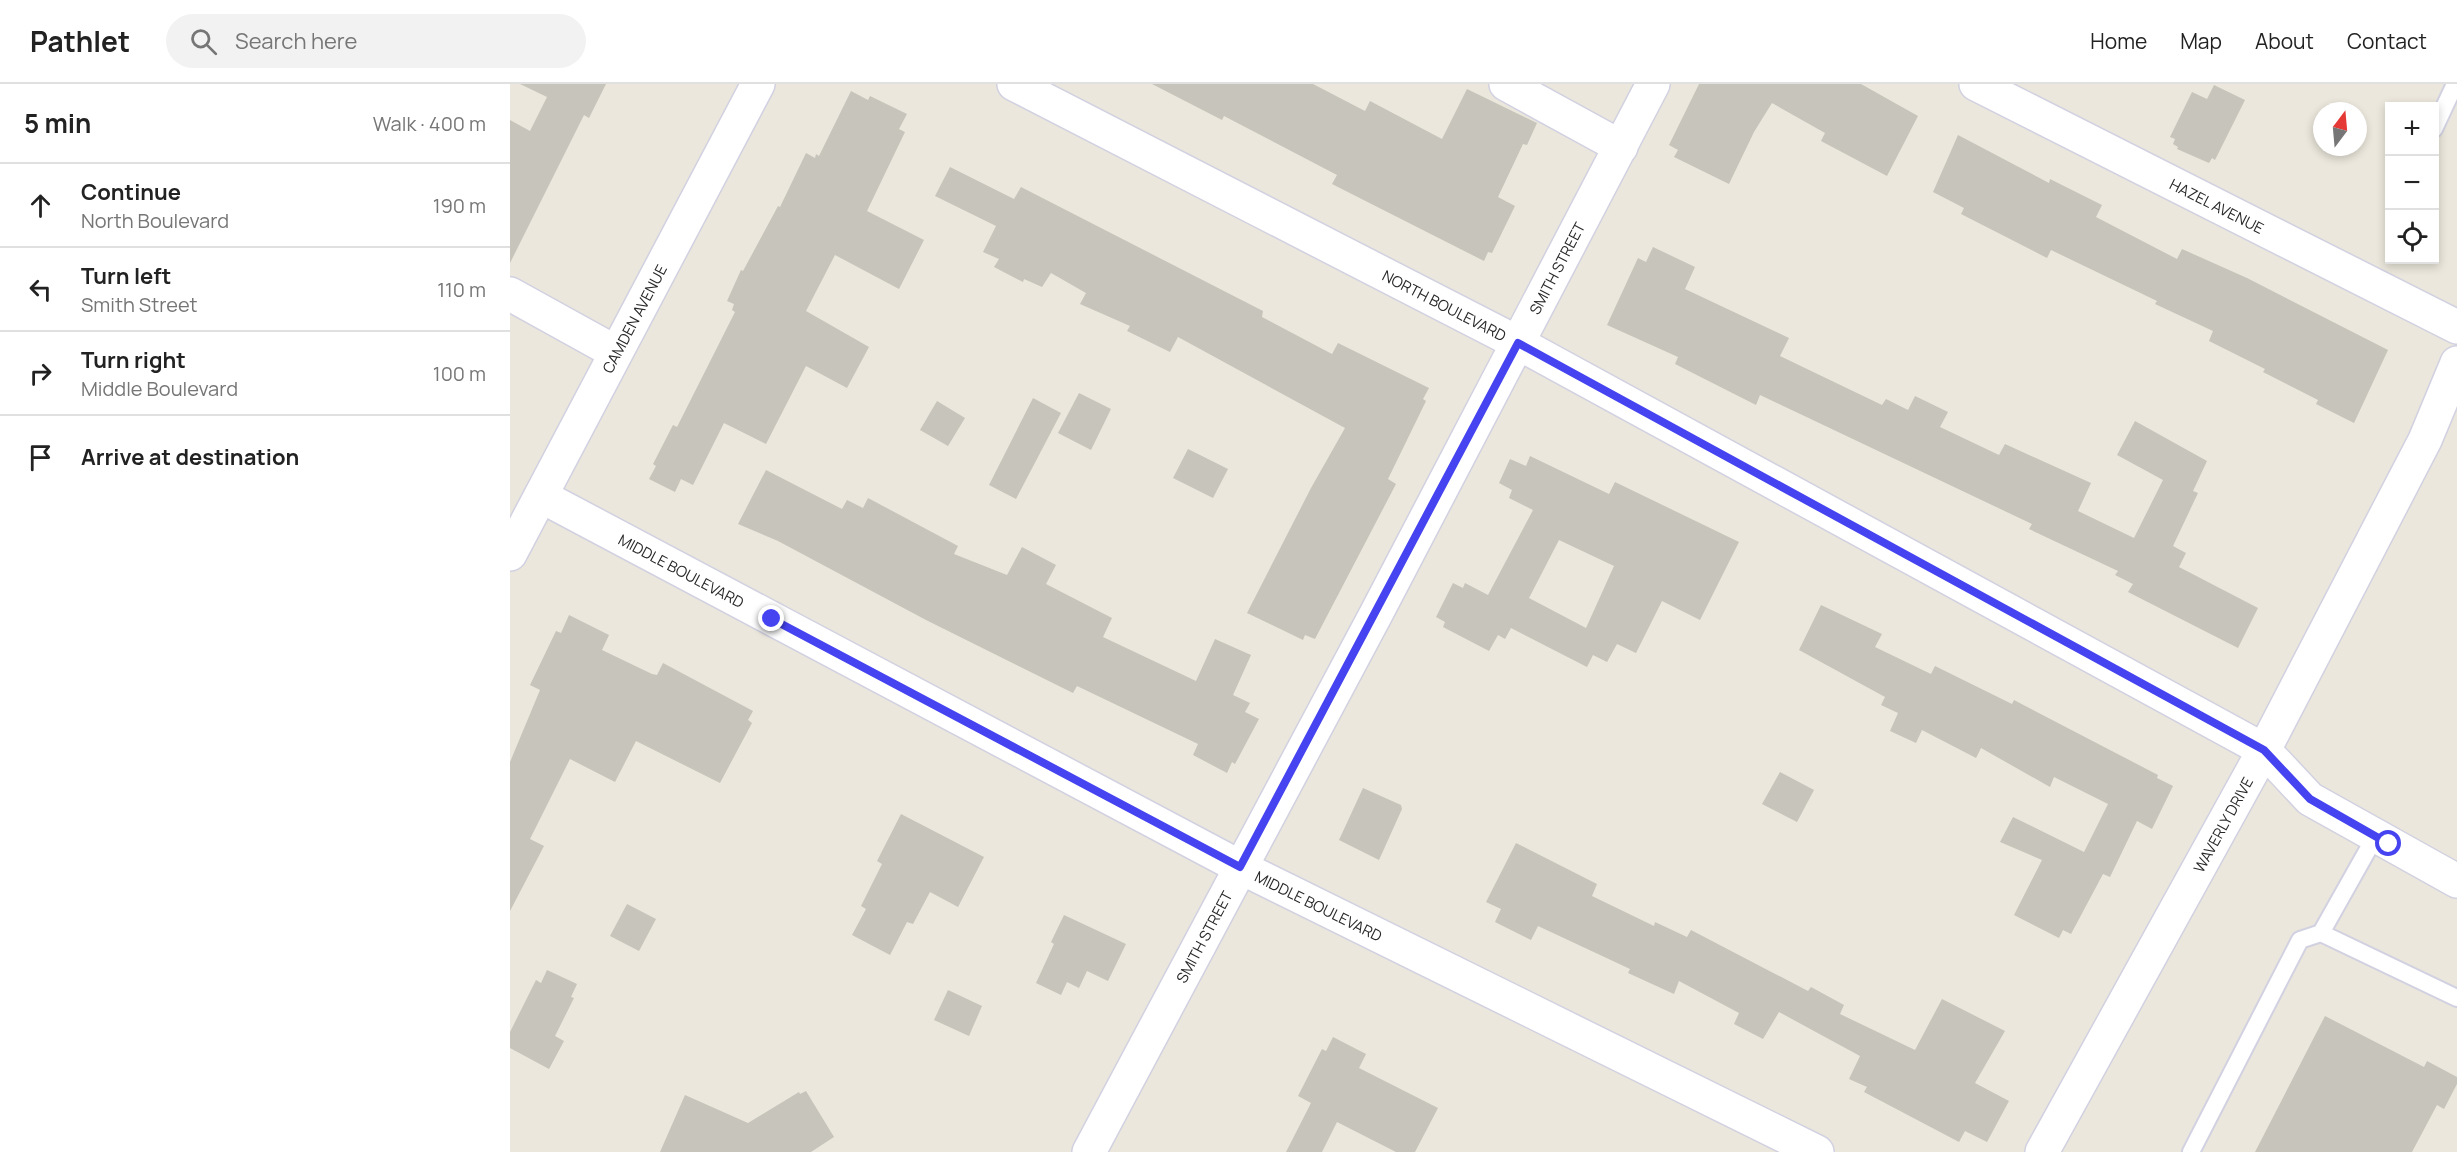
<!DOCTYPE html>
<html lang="en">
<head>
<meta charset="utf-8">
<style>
  body { margin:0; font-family:Manrope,sans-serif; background:#f2f2f2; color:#222 }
  .controls { position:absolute; right:18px; top:18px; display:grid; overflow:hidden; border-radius:0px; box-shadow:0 3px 9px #0003 }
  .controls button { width:54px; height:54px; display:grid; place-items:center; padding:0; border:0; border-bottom:2px solid #e0e0e0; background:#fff; color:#222; font:30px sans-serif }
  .compass { position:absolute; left:1803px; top:18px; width:54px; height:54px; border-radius:50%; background:#fff; box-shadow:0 3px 9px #0003; rotate:16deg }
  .stop { position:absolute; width:18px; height:18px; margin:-14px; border:4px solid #4643f0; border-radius:50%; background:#fff }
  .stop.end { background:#4643f0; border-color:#fff; box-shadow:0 2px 6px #0008 }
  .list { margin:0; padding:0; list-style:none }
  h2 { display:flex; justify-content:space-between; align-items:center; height:78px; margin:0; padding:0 24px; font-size:26px }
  h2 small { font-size:20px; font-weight:400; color:#767676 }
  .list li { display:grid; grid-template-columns:39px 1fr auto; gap:18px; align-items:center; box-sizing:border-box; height:84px; padding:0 24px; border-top:2px solid #e0e0e0 }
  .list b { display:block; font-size:22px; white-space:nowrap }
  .list p { margin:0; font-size:20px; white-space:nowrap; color:#767676 }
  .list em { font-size:20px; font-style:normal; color:#767676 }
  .icon { flex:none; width:33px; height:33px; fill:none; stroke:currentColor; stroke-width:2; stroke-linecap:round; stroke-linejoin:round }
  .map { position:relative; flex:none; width:1947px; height:1068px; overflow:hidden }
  header { display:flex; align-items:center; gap:36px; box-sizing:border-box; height:84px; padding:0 30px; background:#fff; border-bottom:2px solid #e0e0e0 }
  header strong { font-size:28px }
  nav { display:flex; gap:33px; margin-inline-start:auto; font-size:21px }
  .search { width:420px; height:54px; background:#f2f2f2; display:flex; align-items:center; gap:15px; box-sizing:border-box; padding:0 21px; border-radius:33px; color:#767676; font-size:22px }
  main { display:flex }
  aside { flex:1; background:#fff }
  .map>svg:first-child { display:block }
  .building { fill:#c6c4bb; fill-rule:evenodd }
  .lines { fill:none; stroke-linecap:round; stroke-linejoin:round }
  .lane-casing { stroke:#d1d1e1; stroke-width:20 }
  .street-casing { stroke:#d1d1e1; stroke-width:36 }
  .secondary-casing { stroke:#d1d1e1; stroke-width:36 }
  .lane { stroke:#fff; stroke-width:16 }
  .street { stroke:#fff; stroke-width:33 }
  .secondary { stroke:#fff; stroke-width:33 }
  .route { stroke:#4643f0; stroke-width:8 }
  .labels { text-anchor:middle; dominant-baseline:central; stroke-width:5; stroke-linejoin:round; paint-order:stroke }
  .street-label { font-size:15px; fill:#292929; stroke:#fff }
</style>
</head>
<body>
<header>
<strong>Pathlet</strong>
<div class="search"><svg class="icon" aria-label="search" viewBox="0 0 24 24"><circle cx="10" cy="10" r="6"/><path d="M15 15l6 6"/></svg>Search here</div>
<nav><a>Home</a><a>Map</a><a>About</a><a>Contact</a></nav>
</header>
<main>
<aside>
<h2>5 min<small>Walk · 400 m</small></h2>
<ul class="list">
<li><svg class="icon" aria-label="ahead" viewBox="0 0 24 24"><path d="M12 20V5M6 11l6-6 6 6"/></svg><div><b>Continue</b><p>North Boulevard</p></div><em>190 m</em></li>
<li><svg class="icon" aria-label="left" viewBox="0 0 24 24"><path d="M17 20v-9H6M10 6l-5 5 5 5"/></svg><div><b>Turn left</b><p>Smith Street</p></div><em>110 m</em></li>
<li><svg class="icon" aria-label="right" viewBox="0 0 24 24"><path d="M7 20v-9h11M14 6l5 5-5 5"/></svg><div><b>Turn right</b><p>Middle Boulevard</p></div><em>100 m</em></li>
<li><svg class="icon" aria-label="arrive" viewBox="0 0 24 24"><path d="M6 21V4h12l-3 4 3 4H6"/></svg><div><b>Arrive at destination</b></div></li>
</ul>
</aside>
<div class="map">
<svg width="1947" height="1068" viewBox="0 0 1947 1068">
  <rect width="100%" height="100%" fill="#ebe7dc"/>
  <g class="building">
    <path d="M10,0H96L79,34L74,31L0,179V36L20,47L37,13Z"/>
    <path d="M642,0H803L855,27L860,17L932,55L957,5L1027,39L1017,61L1013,60L988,113L1005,122L982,169L978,168L974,177L822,100L827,91L714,32L712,36Z"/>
    <path d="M1189,0H1351L1408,32L1377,92L1311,57L1315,49L1262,19L1244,48L1219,100L1164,73L1168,66L1159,61Z"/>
    <path d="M1704,1L1735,16L1705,76L1702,74L1699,79L1667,65L1668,63L1663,60L1665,55L1660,53L1682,8L1697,15Z"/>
    <path d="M341,7L358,16L360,12L397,30L389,45L395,48L357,127L414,156L389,205L325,171L296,227L359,263L337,304L296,282L256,360L214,339L183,401L171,395L165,408L139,395L146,382L143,380L163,341L167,343L225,228L222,226L224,220L217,217L231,186L233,187L268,122L270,123L296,69L305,74L306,70L309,72Z"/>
    <path d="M1448,51L1539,99L1540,95L1592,121L1586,133L1667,175L1672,165L1737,194L1878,266L1844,339L1806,320L1808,316L1753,288L1755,285L1699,257L1703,247L1645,220L1647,217L1541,166L1537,174L1451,130L1454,124L1423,108Z"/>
    <path d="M440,83L504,115L511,103L753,227L752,233L822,270L828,259L919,304L913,315L916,317L878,395L886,400L805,555L795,551L793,556L737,529L801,404L835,344L668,253L660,268L617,247L620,242L570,220L576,209L541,189L532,203L514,195L513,198L484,183L489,175L473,168L486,142L425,112Z"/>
    <path d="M1143,163L1185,183L1175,205L1279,254L1270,272L1372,321L1376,315L1398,326L1405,312L1438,328L1430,343L1489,371L1495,360L1581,399L1568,427L1624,454L1653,396L1607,371L1625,337L1697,377L1683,407L1688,409L1663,462L1676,469L1669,483L1748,524L1728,564L1618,508L1623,500L1605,491L1608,487L1519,445L1522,440L1250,311L1246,321L1165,280L1168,273L1097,241L1128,174L1136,178Z"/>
    <path d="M569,309L601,325L581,366L548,349Z"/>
    <path d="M523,314L551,329L506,415L479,401Z"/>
    <path d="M427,317L455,334L438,362L410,346Z"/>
    <path d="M678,365L718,385L703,414L663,394Z"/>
    <path d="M1020,372L1099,410L1105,398L1229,458L1190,536L1152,517L1126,569L1107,560L1097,578L1083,571L1077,583L1001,544L995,555L988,551L979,567L933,543L935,538L926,533L943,499L953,504L955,499L978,511L1023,426L999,414L1002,406L989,399L1000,375L1016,382ZM1049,456L1104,482L1076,544L1019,514Z"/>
    <path d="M256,386L332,425L337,416L353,424L358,414L448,462L444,470L497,491L512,463L546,481L536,500L602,534L593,553L686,597L705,555L741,571L723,611L740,619L735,628L749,635L725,680L722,678L717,689L683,671L688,660L567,602L563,609L416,536L268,457L228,440Z"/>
    <path d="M1311,521L1372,550L1365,563L1421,590L1425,582L1502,620L1504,616L1648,691L1647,694L1663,702L1642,745L1627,737L1600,793L1593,790L1561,850L1553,846L1549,854L1504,831L1532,776L1490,758L1503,733L1574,768L1598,720L1544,693L1540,703L1471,664L1466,674L1412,646L1406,659L1380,647L1388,629L1371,621L1375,613L1289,566Z"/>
    <path d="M59,531L99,551L92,566L142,590L147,591L153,579L243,627L238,636L242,639L210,699L126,657L105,698L60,675L20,755L34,762L0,827V678L30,606L20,601L46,547L51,549Z"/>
    <path d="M1270,688L1304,706L1287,738L1252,720Z"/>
    <path d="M853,704L891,721L892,725L869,776L829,756Z"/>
    <path d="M391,730L474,773L448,823L420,808L403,840L397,838L380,871L342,851L356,825L351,822L372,780L367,777Z"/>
    <path d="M1006,759L1087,800L1082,812L1144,842L1145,838L1177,853L1181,846L1298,907L1301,903L1334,921L1330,930L1405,966L1432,915L1495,947L1465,999L1499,1017L1477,1058L1455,1047L1449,1058L1354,1008L1357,1003L1339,995L1350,972L1269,928L1253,955L1224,940L1229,929L1169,897L1164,910L1118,889L1120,885L1028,842L1021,856L985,838L991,825L976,818Z"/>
    <path d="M117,820L146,835L129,867L100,852Z"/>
    <path d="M554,831L616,860L598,897L577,887L569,904L557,898L551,911L526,899L544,860L541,858Z"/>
    <path d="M37,886L67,900L61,913L64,914L45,952L54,957L39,985L0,964V948L26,896L31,899Z"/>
    <path d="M438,906L472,922L459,952L424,936Z"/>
    <path d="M1815,932L1914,983L1917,977L1947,993V1000L1934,1025L1927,1021L1902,1068H1745Z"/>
    <path d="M823,953L856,970L849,984L928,1024L905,1068H886L827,1038L812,1068H776L801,1019L788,1012L812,965L816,967Z"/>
    <path d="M296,1007L324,1053L301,1068H150L175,1011L238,1039L289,1008L290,1010Z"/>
  </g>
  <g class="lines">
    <defs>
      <g id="lane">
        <path d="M1924,45L1945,0"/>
        <path d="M1811,849L1947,914"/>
        <path d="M1681,1068L1790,856L1811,849L1865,753"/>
      </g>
      <g id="street">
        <path id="s1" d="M504,0L1008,259L1754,666L1800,715L1947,797"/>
        <path d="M996,0L1111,63"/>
        <path id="s2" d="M1466,0L1947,243"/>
        <path d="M0,210L105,268"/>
        <path id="s3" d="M31,412L730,783L1307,1068"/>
        <path id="s4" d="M579,1068L866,530L1143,0"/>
      </g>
      <g id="secondary">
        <path id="s5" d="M0,470L248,0"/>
        <path id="s6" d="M1532,1068L1754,666L1915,356L1947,279"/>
      </g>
    </defs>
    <use href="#lane" class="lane-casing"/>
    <use href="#street" class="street-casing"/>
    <use href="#secondary" class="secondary-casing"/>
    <use href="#lane" class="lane"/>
    <use href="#street" class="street"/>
    <use href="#secondary" class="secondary"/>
  </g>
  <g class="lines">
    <path class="route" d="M262,535L730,783L1008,259L1754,666L1800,715L1879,760"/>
  </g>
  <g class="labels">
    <g class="street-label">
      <text stroke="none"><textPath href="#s2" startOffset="270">HAZEL AVENUE</textPath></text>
      <text stroke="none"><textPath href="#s4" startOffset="1000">SMITH STREET</textPath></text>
      <text stroke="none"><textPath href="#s1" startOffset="484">NORTH BOULEVARD</textPath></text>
      <text stroke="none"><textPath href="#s5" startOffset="266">CAMDEN AVENUE</textPath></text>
      <text stroke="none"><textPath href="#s3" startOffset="159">MIDDLE BOULEVARD</textPath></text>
      <text stroke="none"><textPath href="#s6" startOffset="374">WAVERLY DRIVE</textPath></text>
      <text stroke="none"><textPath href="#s3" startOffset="879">MIDDLE BOULEVARD</textPath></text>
      <text stroke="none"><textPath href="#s4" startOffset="244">SMITH STREET</textPath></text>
    </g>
  </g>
</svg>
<div class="controls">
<button>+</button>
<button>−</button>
<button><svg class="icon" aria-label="locate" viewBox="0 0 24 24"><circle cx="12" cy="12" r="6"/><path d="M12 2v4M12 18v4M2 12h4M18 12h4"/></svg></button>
</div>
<svg class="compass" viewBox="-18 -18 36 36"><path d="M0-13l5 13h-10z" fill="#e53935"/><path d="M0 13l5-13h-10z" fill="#767676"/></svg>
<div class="stop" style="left:1879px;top:760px"></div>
<div class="stop end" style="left:262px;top:535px"></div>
</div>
</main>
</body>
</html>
